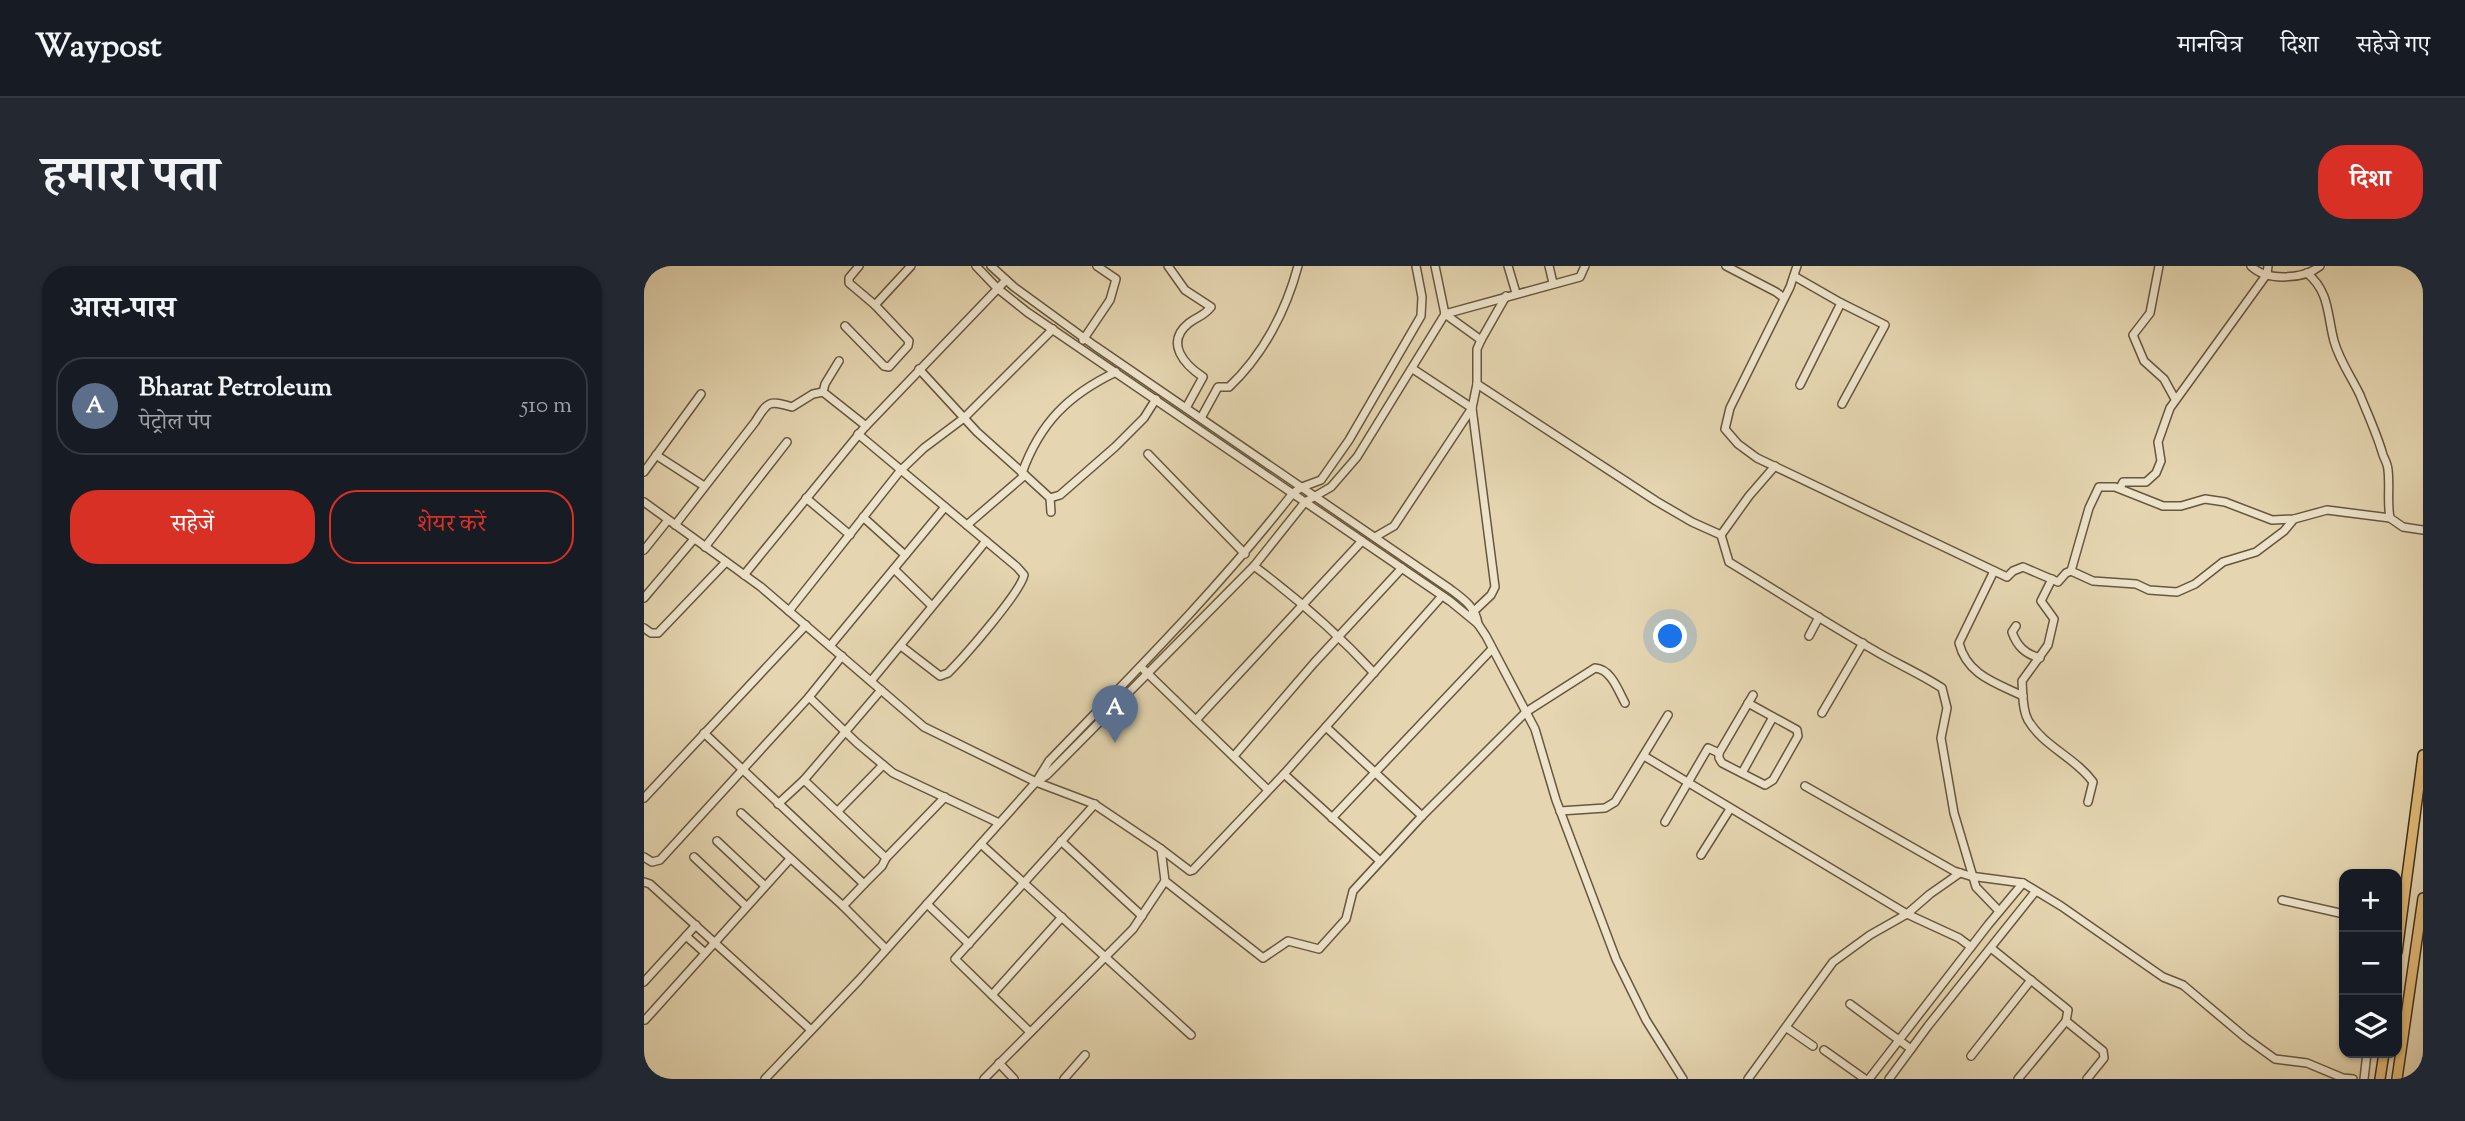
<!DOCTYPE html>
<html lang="hi">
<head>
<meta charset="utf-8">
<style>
  body { margin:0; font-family:"Sorts Mill Goudy","Noto Serif Devanagari",serif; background:#242831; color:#f1f3f6 }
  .controls { position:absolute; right:21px; bottom:21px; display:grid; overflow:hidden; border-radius:14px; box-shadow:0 2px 5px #0004 }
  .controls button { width:63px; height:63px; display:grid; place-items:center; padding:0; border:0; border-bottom:2px solid #363941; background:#171b24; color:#f1f3f6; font:35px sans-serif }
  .you { position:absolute; left:1027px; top:371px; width:24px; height:24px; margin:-18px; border:5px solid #fff; border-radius:50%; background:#1a73e8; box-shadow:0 0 0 10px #1a73e833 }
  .badge { display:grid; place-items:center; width:46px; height:46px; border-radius:50%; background:#d93025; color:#fff; font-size:23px; font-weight:700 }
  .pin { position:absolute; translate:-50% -58px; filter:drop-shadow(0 2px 4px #0008) }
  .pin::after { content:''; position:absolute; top:37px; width:24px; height:21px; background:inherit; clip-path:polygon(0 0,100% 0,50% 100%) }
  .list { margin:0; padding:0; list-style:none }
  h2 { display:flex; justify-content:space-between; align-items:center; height:91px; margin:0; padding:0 28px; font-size:30px }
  h2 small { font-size:23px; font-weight:400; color:#9ea1a6 }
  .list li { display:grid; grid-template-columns:46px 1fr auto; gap:21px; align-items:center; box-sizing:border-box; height:98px; margin:0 14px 14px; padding:0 14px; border:2px solid #363941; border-radius:28px }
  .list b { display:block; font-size:26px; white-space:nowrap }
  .list p { margin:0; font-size:23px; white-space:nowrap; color:#9ea1a6 }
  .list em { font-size:23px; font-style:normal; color:#9ea1a6 }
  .actions { display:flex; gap:14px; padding:21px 28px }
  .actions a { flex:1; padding:16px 0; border:2px solid #d93025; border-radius:28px; text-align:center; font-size:24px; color:#d93025 }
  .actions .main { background:#d93025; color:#fff }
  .icon { flex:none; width:38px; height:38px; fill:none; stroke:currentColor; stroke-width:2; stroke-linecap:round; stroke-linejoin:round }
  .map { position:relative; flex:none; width:1779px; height:813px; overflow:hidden; border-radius:28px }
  header { display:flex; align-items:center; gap:42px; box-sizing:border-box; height:98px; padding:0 35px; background:#171b24; border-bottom:2px solid #363941 }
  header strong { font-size:33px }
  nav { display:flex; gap:38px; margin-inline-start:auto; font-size:24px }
  .intro { display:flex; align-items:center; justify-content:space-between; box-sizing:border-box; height:168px; padding:0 42px }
  h1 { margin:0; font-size:49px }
  .button { padding:18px 32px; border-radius:28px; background:#d93025; color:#fff; font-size:24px; font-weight:700 }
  main { display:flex; gap:42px; padding:0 42px }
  aside { flex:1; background:#171b24; border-radius:28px; box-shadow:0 2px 5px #0004 }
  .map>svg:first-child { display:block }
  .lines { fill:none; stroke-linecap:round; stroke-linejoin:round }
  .minor-casing { stroke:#67573e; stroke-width:10 }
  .major-casing { stroke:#3d2d18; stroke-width:12 }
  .minor { stroke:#eee4cc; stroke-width:7 }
  .major { stroke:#e2bb78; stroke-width:9 }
</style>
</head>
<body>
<header>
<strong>Waypost</strong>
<nav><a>मानचित्र</a><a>दिशा</a><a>सहेजे गए</a></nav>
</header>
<div class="intro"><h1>हमारा पता</h1><a class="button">दिशा</a></div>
<main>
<aside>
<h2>आस-पास<small></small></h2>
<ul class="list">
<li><span class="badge" style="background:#5c6f8a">A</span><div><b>Bharat Petroleum</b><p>पेट्रोल पंप</p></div><em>510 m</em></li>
</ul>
<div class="actions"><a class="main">सहेजें</a><a>शेयर करें</a></div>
</aside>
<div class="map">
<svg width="1779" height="813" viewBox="0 0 1779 813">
  <rect width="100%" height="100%" fill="#e5d6b1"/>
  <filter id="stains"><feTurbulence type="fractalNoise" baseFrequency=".00286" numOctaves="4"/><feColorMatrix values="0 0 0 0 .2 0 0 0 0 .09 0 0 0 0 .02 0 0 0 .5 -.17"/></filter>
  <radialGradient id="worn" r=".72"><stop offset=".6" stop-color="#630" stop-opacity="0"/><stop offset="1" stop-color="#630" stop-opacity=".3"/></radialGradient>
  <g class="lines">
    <defs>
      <g id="minor">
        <path d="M215,0L205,12V17L231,39"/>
        <path d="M332,0L353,22L383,46L806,335L834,358L842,370L891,463L912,534L972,693L1002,754L1039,813"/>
        <path d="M347,0L370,21L451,80L806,323C818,332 832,341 834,358"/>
        <path d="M524,0L541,24L567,41C559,51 554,50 545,57C520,77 541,99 559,111L542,142"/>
        <path d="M864,0L872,27"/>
        <path d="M905,0L909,17"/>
        <path d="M1082,0L1132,26L1140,32"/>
        <path d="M1153,0L1146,21L1086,142L1081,163L1094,178L1113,192L1363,311L1369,305L1379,301L1414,316L1422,307L1427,305"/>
        <path d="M1515,0L1506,47L1489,69L1500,95L1520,113L1531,133"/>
        <path d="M1607,0C1623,16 1660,13 1676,0"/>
        <path d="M1663,7C1686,26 1683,49 1690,75C1696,96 1707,110 1716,129C1724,149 1733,168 1739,189C1741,194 1744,199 1744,204C1746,221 1743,236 1746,252L1759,261L1779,264"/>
        <path d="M1150,10L1197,37L1156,119"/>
        <path d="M1197,37L1241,59L1198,138"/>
        <path d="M801,48L936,11L941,0"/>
        <path d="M801,48L837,74L862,30"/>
        <path d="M201,60L240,100L245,101L264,80L265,75L231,39L267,0"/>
        <path d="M439,74L466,34L472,13L453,0"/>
        <path d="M275,103L333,166L381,209L323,259"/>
        <path d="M833,118L1012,235L1048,256L1077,269"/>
        <path d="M179,126L181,118L195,95"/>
        <path d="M557,152L574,121H585C619,89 642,45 654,0"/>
        <path d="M214,168L373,301L380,309C377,326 319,392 304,407L296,410L257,380"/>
        <path d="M504,188L601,288"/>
        <path d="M12,189L60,220"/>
        <path d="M0,206L57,128"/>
        <path d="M378,207C396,157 424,129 472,106"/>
        <path d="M381,209L406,232L407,246"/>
        <path d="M1476,222L1479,216H1502L1512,207L1517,195L1514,176L1526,142L1623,8L1624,0"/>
        <path d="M162,232L206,269"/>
        <path d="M406,232L416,229L424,222L471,181L500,152L512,133"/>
        <path d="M0,236L117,321L280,461L392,516L450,538L517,583L521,615L489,663L340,813"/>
        <path d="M219,251L261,289"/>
        <path d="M1650,253L1640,265L1612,286L1579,296L1551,318L1533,326L1505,324L1492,318L1449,315L1427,305L1445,242L1455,221H1471L1519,240H1537L1561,233L1581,236L1628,254L1650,253L1683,244L1746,252"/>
        <path d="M31,259L111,156C124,135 125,134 148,141L169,128L179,126L222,160"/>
        <path d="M1077,269L1085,296C1133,325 1179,355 1228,383C1251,397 1275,407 1298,422L1303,442L1297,472L1310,547L1332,621L1355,645"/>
        <path d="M1077,269L1105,230L1131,200"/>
        <path d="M731,271L750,260L828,142L769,103"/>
        <path d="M61,281L143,176"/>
        <path d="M0,284L24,254"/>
        <path d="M610,300C654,333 693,367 730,407"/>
        <path d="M250,303L288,340"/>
        <path d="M1350,305L1315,377C1323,409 1352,417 1379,430"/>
        <path d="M100,309L220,162L362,14"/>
        <path d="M1408,313L1397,335L1410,353L1404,379L1378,415C1379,427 1378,443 1384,454C1399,480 1432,492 1449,516L1444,536"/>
        <path d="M0,332L50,273"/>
        <path d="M145,345L256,205L280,182L320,152L409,63"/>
        <path d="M828,347L847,329L851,321L828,142L833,118V83L837,74"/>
        <path d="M1372,360L1368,366C1373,380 1381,388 1396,392"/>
        <path d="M0,362L7,367H14L82,296"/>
        <path d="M1165,370L1175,351"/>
        <path d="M186,380L301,241"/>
        <path d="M198,390L165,431L213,477L249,507L355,557"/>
        <path d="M497,401L624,524"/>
        <path d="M227,415L342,275"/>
        <path d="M237,424L160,514L242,592L301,531"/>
        <path d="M1178,447L1219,377"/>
        <path d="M552,454L718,275"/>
        <path d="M682,461L778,550"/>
        <path d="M60,467L220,618L238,600L242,592"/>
        <path d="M1075,487V492L1078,497L1121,519L1129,514L1154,470L1153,464L1104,437"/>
        <path d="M590,490L670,397L758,302"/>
        <path d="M1000,490L1263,648L1315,672L1327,681"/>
        <path d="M1098,507L1129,451"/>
        <path d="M640,508L736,595"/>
        <path d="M392,516L405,495C489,408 574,323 649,227L658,221L677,214L705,174L777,50L778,31L772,0"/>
        <path d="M1161,520L1310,605L1326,610L1379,617L1417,640L1519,711L1539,719L1602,772L1631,793L1663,797L1699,812L1709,813"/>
        <path d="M0,532L162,359"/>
        <path d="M134,538L160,514"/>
        <path d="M194,545L239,499"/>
        <path d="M916,545L961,542L971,536L1024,449"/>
        <path d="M97,547L199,640L242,683"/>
        <path d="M688,552L848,383"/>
        <path d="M1021,556L1064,482L1075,487L1109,429"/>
        <path d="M73,575L120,619"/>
        <path d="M417,575L498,650"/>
        <path d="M337,578L547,769"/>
        <path d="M517,583L546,605L549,604L640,508L798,330"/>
        <path d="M1057,589L1086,543"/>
        <path d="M0,591L8,596L16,594L165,431"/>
        <path d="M50,591L102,640"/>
        <path d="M521,615L619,692L644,675L675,683L702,653L709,625L778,550L882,446L951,402C967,403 974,424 981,437"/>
        <path d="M0,616L6,618L167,764"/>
        <path d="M1638,634L1700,648"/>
        <path d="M283,638L325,678"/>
        <path d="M199,640L220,618"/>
        <path d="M42,670L60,686"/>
        <path d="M1347,682L1424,744L1422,755L1459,785L1460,792L1443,813"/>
        <path d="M0,716L52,659"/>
        <path d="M348,729L418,651"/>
        <path d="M1206,738L1267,783"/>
        <path d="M1,754L146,593"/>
        <path d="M1143,762L1169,780"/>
        <path d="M386,766L311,693L451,538"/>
        <path d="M1180,784L1221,813"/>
        <path d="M1327,790L1387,714"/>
        <path d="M355,797L370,813"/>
        <path d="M121,813L215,714L392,516L403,509L610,300L661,236L687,221L713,191L801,48L791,0"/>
        <path d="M420,813L441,789"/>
        <path d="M1104,813L1189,696L1226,669L1263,648L1286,628L1316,607"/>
        <path d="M1225,813L1344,659L1379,617"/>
        <path d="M1245,813L1284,760L1391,626"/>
        <path d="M1374,813L1422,755"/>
        <path d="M1720,813L1723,787"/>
      </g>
      <g id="major">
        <path d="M1753,686L1779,489"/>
        <path d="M1736,813L1740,787"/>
        <path d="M1753,813L1779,632"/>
      </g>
    </defs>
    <use href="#minor" class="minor-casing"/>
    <use href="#major" class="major-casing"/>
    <use href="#minor" class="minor"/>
    <use href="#major" class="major"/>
  </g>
  <rect width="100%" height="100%" filter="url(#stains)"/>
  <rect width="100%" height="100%" fill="url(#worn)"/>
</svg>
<div class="controls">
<button>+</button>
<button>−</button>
<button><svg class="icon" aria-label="layers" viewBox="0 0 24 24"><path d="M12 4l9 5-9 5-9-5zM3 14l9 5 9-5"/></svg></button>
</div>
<div class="you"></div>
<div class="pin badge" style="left:471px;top:477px;background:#5c6f8a">A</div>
</div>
</main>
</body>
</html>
